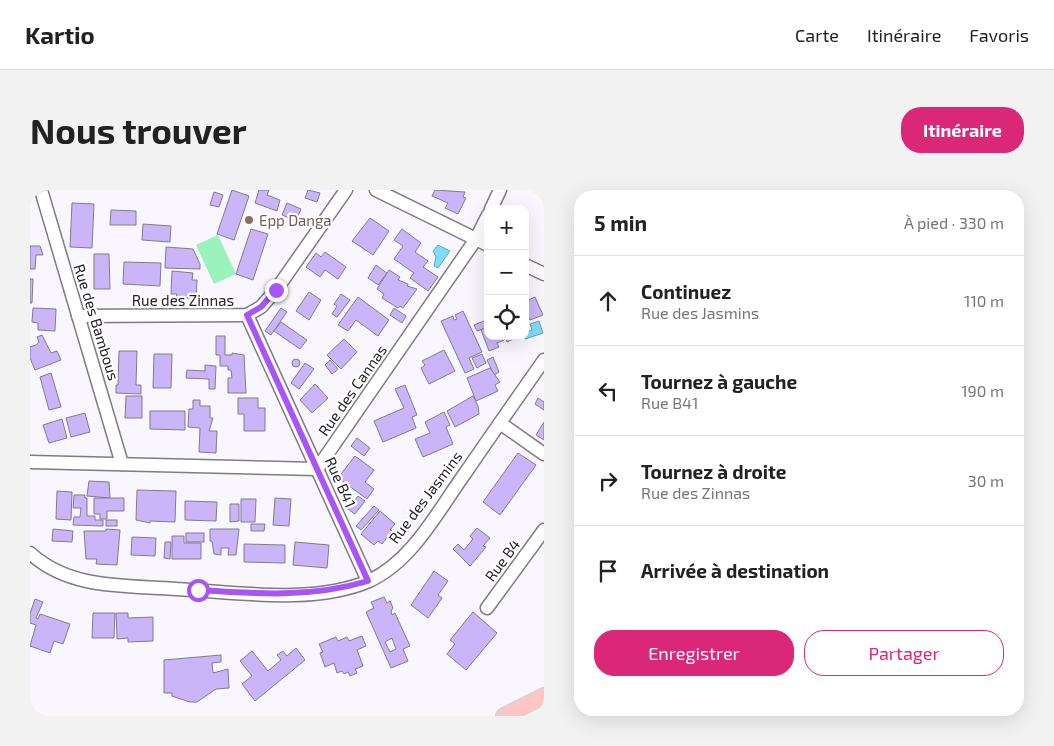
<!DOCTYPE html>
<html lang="fr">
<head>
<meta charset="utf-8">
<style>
  body { margin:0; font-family:"Exo 2",sans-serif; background:#f2f2f2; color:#222 }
  .controls { position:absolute; right:15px; top:15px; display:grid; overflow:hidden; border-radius:10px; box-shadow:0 5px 20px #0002 }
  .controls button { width:45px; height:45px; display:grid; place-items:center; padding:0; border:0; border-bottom:1px solid #e0e0e0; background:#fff; color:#222; font:25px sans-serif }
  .stop { position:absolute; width:15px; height:15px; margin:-11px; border:4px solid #a855f7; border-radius:50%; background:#fff }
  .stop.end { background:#a855f7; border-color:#fff; box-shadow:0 1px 5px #0008 }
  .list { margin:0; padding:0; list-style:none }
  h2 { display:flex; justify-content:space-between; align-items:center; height:65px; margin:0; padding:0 20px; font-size:21px }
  h2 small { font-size:16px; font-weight:400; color:#767676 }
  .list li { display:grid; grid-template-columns:32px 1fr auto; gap:15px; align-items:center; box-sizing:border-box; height:90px; padding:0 20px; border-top:1px solid #e0e0e0 }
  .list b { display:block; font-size:19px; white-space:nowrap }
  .list p { margin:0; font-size:16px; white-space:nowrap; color:#767676 }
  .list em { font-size:16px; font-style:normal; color:#767676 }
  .actions { display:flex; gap:10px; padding:15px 20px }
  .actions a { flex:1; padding:11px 0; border:1px solid #db2777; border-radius:20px; text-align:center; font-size:18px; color:#db2777 }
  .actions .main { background:#db2777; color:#fff }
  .icon { flex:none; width:28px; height:28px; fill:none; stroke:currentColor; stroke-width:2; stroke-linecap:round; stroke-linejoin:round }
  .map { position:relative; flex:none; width:514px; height:526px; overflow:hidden; border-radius:20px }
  header { display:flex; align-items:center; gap:30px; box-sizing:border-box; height:70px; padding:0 25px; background:#fff; border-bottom:1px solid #e0e0e0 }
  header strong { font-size:24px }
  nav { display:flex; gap:28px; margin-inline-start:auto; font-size:18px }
  .intro { display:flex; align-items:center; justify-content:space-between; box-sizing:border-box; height:120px; padding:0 30px }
  h1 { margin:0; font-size:35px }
  .button { padding:12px 22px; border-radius:20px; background:#db2777; color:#fff; font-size:18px; font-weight:700 }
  main { display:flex; gap:30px; padding:0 30px }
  aside { flex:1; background:#fff; border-radius:20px; box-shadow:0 5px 20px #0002 }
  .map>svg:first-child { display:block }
  .pitch { fill:#9af3bd }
  .water { fill:#81dcf8; stroke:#65a4ba }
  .building { fill:#cab5f8; stroke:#817d8b; fill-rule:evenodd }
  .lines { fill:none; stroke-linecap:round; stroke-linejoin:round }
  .minor-casing { stroke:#807987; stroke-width:15 }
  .major-casing { stroke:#d3d3d4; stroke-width:18 }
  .minor { stroke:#fff; stroke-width:12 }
  .major { stroke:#fec5c2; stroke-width:15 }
  .route { stroke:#a855f7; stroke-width:6 }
  .education-dot { fill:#8d6e63; stroke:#fff; stroke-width:2 }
  .labels { text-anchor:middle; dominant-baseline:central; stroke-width:4.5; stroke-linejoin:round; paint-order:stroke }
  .education-label { font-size:15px; fill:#785e54; stroke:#fff; text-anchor:start }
  .street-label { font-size:15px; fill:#252228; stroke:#fff }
</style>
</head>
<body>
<header>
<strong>Kartio</strong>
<nav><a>Carte</a><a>Itinéraire</a><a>Favoris</a></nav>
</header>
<div class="intro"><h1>Nous trouver</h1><a class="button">Itinéraire</a></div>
<main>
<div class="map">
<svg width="514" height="526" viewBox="0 0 514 526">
  <rect width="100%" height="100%" fill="#f9f6fd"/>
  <path class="pitch" d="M188,45L206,84L184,94L166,55Z"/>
  <g class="water">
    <path d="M408,55L420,61L408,78L404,76L406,66L403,61Z"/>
    <path d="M509,131L513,143L495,149V143L502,140L500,134Z"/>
  </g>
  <g class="building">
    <path d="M202,0L219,6L204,50L187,44Z"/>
    <path d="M229,0H239L237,5L250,10L247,21L225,13Z"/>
    <path d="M278,0L290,3L287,12L275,8Z"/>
    <path d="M405,0L435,2L433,7L436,8L428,24L415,18L418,13L402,6Z"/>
    <path d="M184,2L193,5L189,17L180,15Z"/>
    <path d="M42,13L64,14L62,58L40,57Z"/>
    <path d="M257,13L271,19L266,31L252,25Z"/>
    <path d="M81,20L106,21V35H80Z"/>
    <path d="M340,28L359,41L343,65L322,51Z"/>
    <path d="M113,34L141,36L140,52L112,50Z"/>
    <path d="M221,39L238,44L223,90L206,84Z"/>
    <path d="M372,39L391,53L385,62L398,71L393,77L408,87L398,101L380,88L384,83L364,69L373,56L364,50Z"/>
    <path d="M0,56H10L13,65H6L5,79H0Z"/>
    <path d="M136,57L163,59L170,74V79L135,78Z"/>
    <path d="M295,62L316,77L308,89L295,80L290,87L276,77L286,63L291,67Z"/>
    <path d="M64,64H79L80,99H64Z"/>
    <path d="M94,72L131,73L130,96L93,94Z"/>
    <path d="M346,75L357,83L348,95L338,88Z"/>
    <path d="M359,80L370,87L368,90L378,94L377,96L387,99L373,118L370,116L368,118L352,108L354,104L347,99Z"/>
    <path d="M142,81L163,83L162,90H167L166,109L146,107L147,104H141Z"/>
    <path d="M0,89H3L2,113H0Z"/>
    <path d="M279,102L291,110L279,130L266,121Z"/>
    <path d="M311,104L320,110L307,127L302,124L307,116L304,114Z"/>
    <path d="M328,107L359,130L348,146L326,130L318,141L308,135Z"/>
    <path d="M505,107L513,125L500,130L497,124L495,125V117H498L496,111Z"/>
    <path d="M3,118L26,119L25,141L8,140V133L2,132Z"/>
    <path d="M251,118L257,122L241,145L235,141Z"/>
    <path d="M364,118L376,126L372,133L360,125Z"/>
    <path d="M433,121L452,162L439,168L444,179L435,183L411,131L423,126L424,130L427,129L425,125Z"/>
    <path d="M454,131L457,137L447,141L444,135Z"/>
    <path d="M251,132L277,150L270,159L244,141Z"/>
    <path d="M458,137V146H472L474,150L467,153L469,157L459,161L451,140Z"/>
    <path d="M12,145L21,163L27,161L31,170L5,180L0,168V157L6,155L9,152L7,147Z"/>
    <path d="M186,146H195V165H202V163L214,165L216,203H198V188H202L201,180H198V176H190V165H186Z"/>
    <path d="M475,146H490L477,152Z"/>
    <path d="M314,149L327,162L311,179L297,165Z"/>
    <path d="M414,160L425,181L399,194L391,178L395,175L392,171Z"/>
    <path d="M89,161H107L106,195H111V204L86,203V195H88Z"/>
    <path d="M124,164H142L141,198H123Z"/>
    <path d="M452,164L456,173L447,178L442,168Z"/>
    <path d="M463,167L469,182L464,185L457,170Z"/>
    <circle cx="266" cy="173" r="4"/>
    <path d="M300,170L308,179L302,184L295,175Z"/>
    <path d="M275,173L284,179L269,199L261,193Z"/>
    <path d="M175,175L186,176L185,199H179V189L156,188L157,180L175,181Z"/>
    <path d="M460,178L470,192L465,195L468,201L446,211L437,188Z"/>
    <path d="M21,183L31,217L19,220L10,187Z"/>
    <path d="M285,194L298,208L282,223L270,210Z"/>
    <path d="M375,195L387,225L382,227L386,238L353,252L344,231L374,218L365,199Z"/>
    <path d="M96,206H112V228H95Z"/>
    <path d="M443,206L448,216L449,224L425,237L417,221Z"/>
    <path d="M208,208H228V218H235V241H214V224H208Z"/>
    <path d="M508,208L514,212V220L505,214Z"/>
    <path d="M163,210H170V216H180V228H183L179,241H187L186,263L169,262L170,238L158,237L159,219H163Z"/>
    <path d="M120,221H155V240L120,239Z"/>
    <path d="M414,222L420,235L416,237L423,254L393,267L385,249L400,243L395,232Z"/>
    <path d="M55,223L60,242L41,247L36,228Z"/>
    <path d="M32,229L37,248L19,253L13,235Z"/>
    <path d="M514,232V250L506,245Z"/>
    <path d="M327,248L340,258L334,266L321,256Z"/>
    <path d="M488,263L506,275L470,325L453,312Z"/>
    <path d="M325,266L344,280L335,292L344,299L337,309L308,288Z"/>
    <path d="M59,291L79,292L80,308L57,306Z"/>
    <path d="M107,300L146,301L145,332L120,331V333L106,330Z"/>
    <path d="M27,301L42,302L41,330L26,329Z"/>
    <path d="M44,305H55V308H57V326H65V330H73V336L43,335L44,327H50L51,318H43Z"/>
    <path d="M328,306L335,311L325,324L318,319Z"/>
    <path d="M64,308H94V321H77V329H70V324H64Z"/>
    <path d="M245,308L261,309L259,336L243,335Z"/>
    <path d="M211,309H226L225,332H211Z"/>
    <path d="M155,311L187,312L186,331L155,330Z"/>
    <path d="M200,314H209V331L200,332Z"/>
    <path d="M344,316L349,320L331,340L326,336Z"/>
    <path d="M350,321L365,334L360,340L362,341L352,354L348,351L344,355L331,344Z"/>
    <rect x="76" y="330" width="11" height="6"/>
    <path d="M221,334H235L234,341H221Z"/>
    <path d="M447,338L460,348L453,356L456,357L440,376L423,359L428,354L434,360L443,349L440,346Z"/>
    <path d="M23,339L43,341L42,352L22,351Z"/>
    <path d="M76,339L90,340L87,375L66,374L67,369H56L54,341H76Z"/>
    <path d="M180,339H209L206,365H198L199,358H191V365L184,364L182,351H180Z"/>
    <rect x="156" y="343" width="18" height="9"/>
    <path d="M142,346H154V353H171V369H142Z"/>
    <path d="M102,347L126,348L125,366L101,365Z"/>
    <path d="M135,352H141L140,369L134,368Z"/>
    <path d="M265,352L299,355L297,378L263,375Z"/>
    <path d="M214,354L255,355V373L214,372Z"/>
    <path d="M404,381L418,391L408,405L412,408L398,428L381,415Z"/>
    <path d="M354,407L357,413L360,411L363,418L361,421L362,425L365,423L380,456L373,459L378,471L361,478L336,422L344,418L341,412ZM362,448L366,459L360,462L355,452Z"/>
    <path d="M5,409L13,412L6,428L8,429L10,424L40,434L33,454L24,451L20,463L0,456L6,435L0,433V424Z"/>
    <path d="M443,422L467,443L436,480L417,464L425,454L420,450Z"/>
    <path d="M63,423H85L84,448H62Z"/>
    <path d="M86,423H98V428L123,427V451L98,452V448L87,449Z"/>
    <path d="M332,446L336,456L327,460L333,476L325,479L327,483L320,486L318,482L314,484L312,481L307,483L304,473L295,477L290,463L293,462L289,454L306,447L308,451L317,447L319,451Z"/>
    <path d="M266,458L275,470L225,511L212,494L222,486L210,471L222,461L238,481L251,470L247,465L253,461L257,466Z"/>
    <path d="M191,465V472L182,473L183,483L198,479L199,498L186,499L167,512H160L142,506V503H134V470Z"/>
  </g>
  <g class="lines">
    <defs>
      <g id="minor">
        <path d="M11,0L92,274"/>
        <path d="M346,0L458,55"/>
        <path d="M461,19L470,0"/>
        <path d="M495,75L514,84"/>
        <path d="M217,125L338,391"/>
        <path d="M48,126L217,125L231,117L246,100L316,0"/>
        <path d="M470,233L514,264"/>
        <path d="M0,272L287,279L446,49L458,25"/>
        <path d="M0,363C40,400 96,395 147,399C206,402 283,415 339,391C383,371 409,319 436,282C462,244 488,207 514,170"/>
        <path d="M457,418L514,340"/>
      </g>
      <path id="major" d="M474,526L514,506"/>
    </defs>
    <use href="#minor" class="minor-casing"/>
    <use href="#major" class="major-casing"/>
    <use href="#minor" class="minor"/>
    <use href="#major" class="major"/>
  </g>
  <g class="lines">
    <path class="route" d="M168,400C226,404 281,408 338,391L217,125L231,117L246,100"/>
  </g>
  <circle class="education-dot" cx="219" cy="30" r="5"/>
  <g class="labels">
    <g class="education-label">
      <text x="229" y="30">Epp Danga</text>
    </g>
    <g class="street-label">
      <text x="153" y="110">Rue des Zinnas</text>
      <text transform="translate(67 132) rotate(73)">Rue des Bambous</text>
      <text transform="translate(322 200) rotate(-55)">Rue des Cannas</text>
      <text transform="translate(311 292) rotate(66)">Rue B41</text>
      <text transform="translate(395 307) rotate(-53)">Rue des Jasmins</text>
      <text transform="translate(472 370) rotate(-54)">Rue B4</text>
    </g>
  </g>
</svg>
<div class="controls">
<button>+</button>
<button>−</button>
<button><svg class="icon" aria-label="locate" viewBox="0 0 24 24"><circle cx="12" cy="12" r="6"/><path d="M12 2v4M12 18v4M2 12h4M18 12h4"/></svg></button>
</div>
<div class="stop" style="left:168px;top:400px"></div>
<div class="stop end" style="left:246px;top:100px"></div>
</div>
<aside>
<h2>5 min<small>À pied · 330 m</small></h2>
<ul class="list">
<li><svg class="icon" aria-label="ahead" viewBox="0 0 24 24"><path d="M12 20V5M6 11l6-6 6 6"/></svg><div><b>Continuez</b><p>Rue des Jasmins</p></div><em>110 m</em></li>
<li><svg class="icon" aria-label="left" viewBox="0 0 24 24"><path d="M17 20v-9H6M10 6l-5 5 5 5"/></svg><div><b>Tournez à gauche</b><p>Rue B41</p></div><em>190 m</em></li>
<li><svg class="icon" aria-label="right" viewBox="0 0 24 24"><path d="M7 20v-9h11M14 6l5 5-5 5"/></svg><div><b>Tournez à droite</b><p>Rue des Zinnas</p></div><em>30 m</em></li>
<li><svg class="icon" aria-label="arrive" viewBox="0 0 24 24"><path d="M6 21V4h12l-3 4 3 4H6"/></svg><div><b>Arrivée à destination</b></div></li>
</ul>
<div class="actions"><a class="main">Enregistrer</a><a>Partager</a></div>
</aside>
</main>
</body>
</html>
